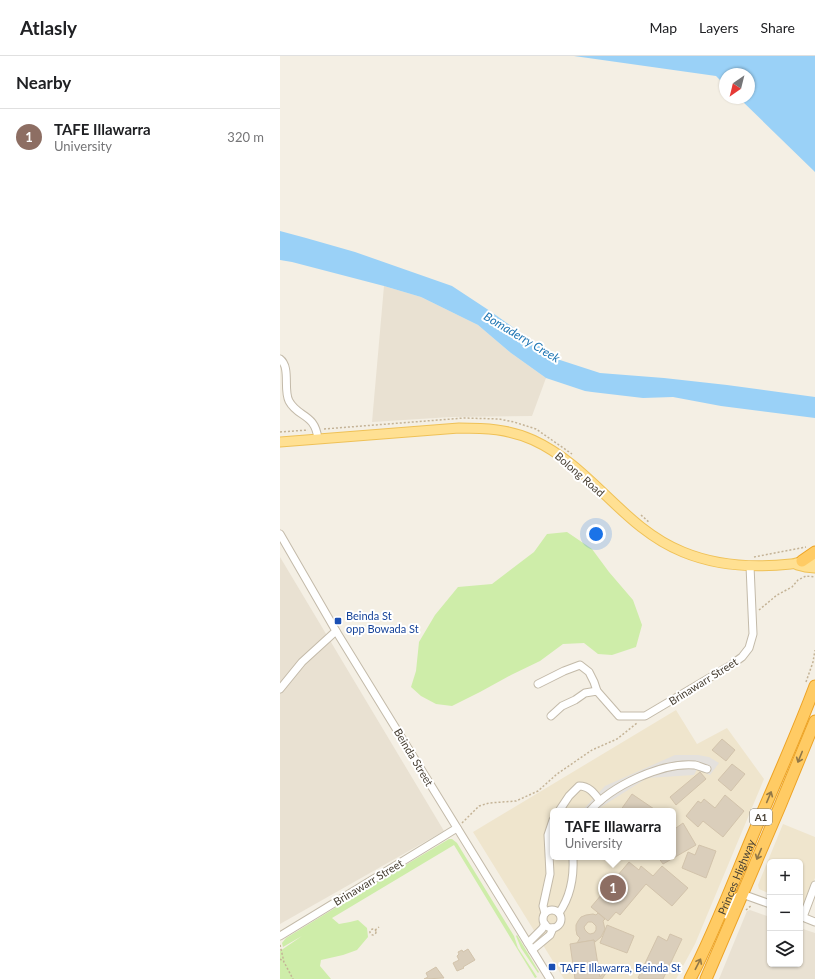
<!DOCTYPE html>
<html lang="en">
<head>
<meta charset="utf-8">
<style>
  body { margin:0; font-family:Lato,sans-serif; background:#f6f6f6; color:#202124 }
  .controls { position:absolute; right:12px; bottom:12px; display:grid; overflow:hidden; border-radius:6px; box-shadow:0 1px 3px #0004 }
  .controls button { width:36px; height:36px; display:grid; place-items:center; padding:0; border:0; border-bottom:1px solid #e0e0e0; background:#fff; color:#202124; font:20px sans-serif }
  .compass { position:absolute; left:439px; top:12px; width:36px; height:36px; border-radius:50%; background:#fff; box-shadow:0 1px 3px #0004; rotate:215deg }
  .you { position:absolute; left:316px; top:478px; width:14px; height:14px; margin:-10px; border:3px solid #fff; border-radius:50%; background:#1a73e8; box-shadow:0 0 0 6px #1a73e833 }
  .badge { display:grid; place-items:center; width:26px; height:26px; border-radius:50%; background:#0f766e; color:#fff; font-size:13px; font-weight:700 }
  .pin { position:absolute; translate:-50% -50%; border:2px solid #fff; box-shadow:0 1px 4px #0006 }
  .popup { position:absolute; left:270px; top:752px; width:126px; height:52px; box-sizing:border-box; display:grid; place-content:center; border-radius:6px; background:#fff; filter:drop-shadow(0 1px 3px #0005); font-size:13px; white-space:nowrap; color:#757577 }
  .popup b { font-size:15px; color:#202124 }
  .popup::after { content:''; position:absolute; left:50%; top:100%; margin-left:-8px; border:8px solid transparent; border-top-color:#fff }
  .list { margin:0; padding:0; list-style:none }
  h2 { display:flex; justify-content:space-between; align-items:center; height:52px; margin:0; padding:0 16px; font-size:17px }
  h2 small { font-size:13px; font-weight:400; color:#757577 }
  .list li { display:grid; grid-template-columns:26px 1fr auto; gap:12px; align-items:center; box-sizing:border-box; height:56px; padding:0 16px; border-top:1px solid #e0e0e0 }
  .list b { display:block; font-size:15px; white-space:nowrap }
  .list p { margin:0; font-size:13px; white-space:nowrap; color:#757577 }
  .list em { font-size:13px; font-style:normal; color:#757577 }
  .icon { flex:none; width:22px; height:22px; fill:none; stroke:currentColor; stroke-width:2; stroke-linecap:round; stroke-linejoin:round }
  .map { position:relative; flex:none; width:535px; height:923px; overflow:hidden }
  header { display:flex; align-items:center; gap:24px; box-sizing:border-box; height:56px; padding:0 20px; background:#fff; border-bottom:1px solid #e0e0e0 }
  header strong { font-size:19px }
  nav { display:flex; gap:22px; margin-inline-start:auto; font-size:14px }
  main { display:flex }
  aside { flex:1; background:#fff }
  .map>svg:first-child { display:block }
  .residential { fill:#e9e1d2 }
  .education { fill:#efe5cd; fill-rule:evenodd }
  .green { fill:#ceeda9 }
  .parking { fill:#e4e1dd }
  .water { fill:#9ad1f7 }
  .building { fill:#dacebb; stroke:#d2c3ab; fill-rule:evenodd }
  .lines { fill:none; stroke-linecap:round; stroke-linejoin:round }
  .minor-casing { stroke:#c3baa9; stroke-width:9 }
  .major-casing { stroke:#efc157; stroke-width:11 }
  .highway-casing { stroke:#eda325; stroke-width:13 }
  .path { stroke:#c4b396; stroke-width:1.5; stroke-dasharray:2 2; stroke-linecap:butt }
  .minor { stroke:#fff; stroke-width:7 }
  .major { stroke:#ffe092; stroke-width:9 }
  .highway { stroke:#ffcb64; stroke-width:11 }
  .oneway { stroke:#917747 }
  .transit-dot { fill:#1a4fb4; stroke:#fff; stroke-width:1.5 }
  .labels { text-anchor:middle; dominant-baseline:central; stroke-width:4; stroke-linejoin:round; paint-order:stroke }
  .shield { fill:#fff; stroke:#7e7970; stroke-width:1 }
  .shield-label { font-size:10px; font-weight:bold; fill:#473f33 }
  .street-label { font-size:11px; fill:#473f33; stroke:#fff }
  .transit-label { font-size:11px; fill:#164399; stroke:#fff; text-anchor:start }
  .water-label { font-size:12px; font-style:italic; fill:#2177b4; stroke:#fff }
</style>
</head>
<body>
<header>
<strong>Atlasly</strong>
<nav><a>Map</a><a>Layers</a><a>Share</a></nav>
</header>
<main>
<aside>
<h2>Nearby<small></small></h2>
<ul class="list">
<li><span class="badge" style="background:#8d6e63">1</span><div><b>TAFE Illawarra</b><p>University</p></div><em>320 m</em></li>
</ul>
</aside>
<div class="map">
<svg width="535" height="923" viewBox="0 0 535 923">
  <rect width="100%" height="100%" fill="#f4efe4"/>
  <g class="residential">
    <path d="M104,230L141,241L198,269L231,297L266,322L252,360L171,361L92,366Z"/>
    <path d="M0,501L164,775L0,868Z"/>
    <path d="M470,854L490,861V908H520V872L535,877V923H439L467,855Z"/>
  </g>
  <g class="education">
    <path d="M396,654L417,688L447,672L484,723L415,888L396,923H284L193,776ZM273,755H393V801H273Z"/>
    <path d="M503,768L535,781V822L523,851L520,850V806H490V838L479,833L478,829Z"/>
  </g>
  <g class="green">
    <path d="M287,476L312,493L329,516L353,544L362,569L356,591L332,599L318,598L304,587L283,588L260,605L231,619L200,636L172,650L156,648L141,640L131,631L136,615L139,586L155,559L178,531L212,528L254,496L267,478Z"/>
    <path d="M169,783H172L177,787L234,880L238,892L257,921L255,922L174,789L52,862L59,868L70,866L78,864L87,872L88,881L77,894L63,899L41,904L40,910L51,923H0V895L22,880L3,891L2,887L6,882L117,814Z"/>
    <path d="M237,879L259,916L258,917L241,892L236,880Z"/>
  </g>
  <path class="parking" d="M395,699H418L429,701L439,707L430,719L417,713L414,719L367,722L321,751L318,755H302L325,730Z"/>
  <g class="water">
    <path d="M294,0H535V116L459,42H469V18H445V29L436,20Z"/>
    <path d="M0,175L26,182L75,196L172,230L210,255L259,290L280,304L320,317L384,322L447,329L535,341V362L441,350L393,341L363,342L312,336L305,335L266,322L231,297L198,269L141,241L104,230L12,206L0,204Z"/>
  </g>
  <g class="building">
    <path d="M442,683L455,694L446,705L432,694Z"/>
    <path d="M452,708L465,718L451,735L438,724Z"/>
    <path d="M420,716L426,723L396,749L390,741Z"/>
    <path d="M352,738L377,755H340Z"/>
    <path d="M445,739L464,755L443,781L423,765L418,771L406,760L418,745L421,747L424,743L435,752Z"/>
    <path d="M393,767L396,772L403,767L416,789L383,808L378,801H393Z"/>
    <path d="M419,789L436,795L426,822L402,812L408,796L415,799Z"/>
    <path d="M349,806L359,814L361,810L373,820L382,810L408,832L392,850L366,828L340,859L336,856L328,865L311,851Z"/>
    <path d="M318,857L325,863L323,865L325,873L321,881L315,886L314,884L297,887L300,882L297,879L296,874V869L298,865L301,861L306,859L313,858L316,859ZM308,866H312L316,870V874L314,877L310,878L308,877L305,874L304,871Z"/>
    <path d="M327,869L354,880L347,897L320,887Z"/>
    <path d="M390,878L402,883L383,923H361L358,922L378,880L387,885Z"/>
    <path d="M314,884L320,921L324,916L326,917L322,923H295L290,888Z"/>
    <path d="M188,893L195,904L183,911L184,912L177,915L173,907L179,904L177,900L179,898L178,896L182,894L183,896Z"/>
    <path d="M156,911L164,922L144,923L148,921L146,917Z"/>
  </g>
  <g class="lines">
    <defs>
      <g id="minor">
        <path d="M0,303C11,311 3,334 9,345C18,362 35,357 38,383"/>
        <path d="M0,478L56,575L270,923"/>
        <path d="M258,628L284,615L300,609L309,616L314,626L317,635"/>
        <path d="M0,633L22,606L56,575"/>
        <path d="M271,660L282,650L295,644L305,637L317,635L339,660H365L451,609L462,601L469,592L473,578L470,510"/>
        <path d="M279,755L289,740L299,730C309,730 314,737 320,745"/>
        <path d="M310,755C331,730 382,706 415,709C419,710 423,712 427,713"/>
        <circle cx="272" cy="863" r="9"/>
        <path d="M265,857L263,850L270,818L268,779L273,764"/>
        <path d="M279,857C291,840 294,822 293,801"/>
        <path d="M446,859C449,850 453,842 462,838L490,848"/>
        <path d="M520,860L535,866"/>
        <path d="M523,861L535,829"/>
        <path d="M0,880L177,772"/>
        <path d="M248,887L262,873L265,868"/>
        <path d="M252,894L270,879L273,872"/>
      </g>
      <g id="major">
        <path d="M0,386L179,372C205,372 229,373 253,384C312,411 343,472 403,496C437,510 475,512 511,508C515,508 519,506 523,505C527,505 531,505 535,505"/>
        <path d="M517,509L525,511L535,512"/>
      </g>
      <g id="highway">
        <path d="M522,505L535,496"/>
        <path id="s1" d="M410,923C434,877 452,829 472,781C493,731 516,681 535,630"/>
        <path d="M426,923L500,750L535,665"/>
      </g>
    </defs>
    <use href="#minor" class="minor-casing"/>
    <use href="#major" class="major-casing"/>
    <use href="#highway" class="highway-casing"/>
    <g class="path">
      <path d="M44,373L184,362L219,363L234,366L256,373L292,398"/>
      <path d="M0,376L28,374"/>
      <path d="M361,459L370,467"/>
      <path d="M474,501L526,491"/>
      <path d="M479,554L497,539L512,531L518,524L526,520L535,521"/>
      <path d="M526,626L533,606L535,594"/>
      <path d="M182,767L199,750L209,747L236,745L258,735L277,718L312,694L337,683L357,667"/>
      <path d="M466,854L472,849"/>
      <circle cx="93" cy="876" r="3"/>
      <path d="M95,874L99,871"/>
      <path d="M0,889L4,906L13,923"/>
      <path d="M0,903L4,906"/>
    </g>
    <use href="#minor" class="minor"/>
    <use href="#major" class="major"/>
    <use href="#highway" class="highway"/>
  </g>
  <defs><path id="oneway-shaft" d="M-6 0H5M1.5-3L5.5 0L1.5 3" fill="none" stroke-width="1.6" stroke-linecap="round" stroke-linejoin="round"/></defs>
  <g class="oneway">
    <use href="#oneway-shaft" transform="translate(520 701) rotate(112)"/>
    <use href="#oneway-shaft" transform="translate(489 741) rotate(-67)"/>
    <use href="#oneway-shaft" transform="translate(479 798) rotate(113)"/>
    <use href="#oneway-shaft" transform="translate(418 908) rotate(-63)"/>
  </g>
  <g class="transit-dot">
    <rect x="54" y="561" width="8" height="8" rx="2"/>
    <rect x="268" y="907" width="8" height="8" rx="2"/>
  </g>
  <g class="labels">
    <rect class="shield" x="470" y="753" width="22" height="16" rx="3"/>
    <g class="shield-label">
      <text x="481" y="761">A1</text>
    </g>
    <g class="street-label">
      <text transform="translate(300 418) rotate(41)">Bolong Road</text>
      <text transform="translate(423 625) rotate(-32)">Brinawarr Street</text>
      <text transform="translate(134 701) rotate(59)">Beinda Street</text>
      <text stroke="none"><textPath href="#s1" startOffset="112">Princes Highway</textPath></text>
      <text transform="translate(88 826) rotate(-31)">Brinawarr Street</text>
    </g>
    <g class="transit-label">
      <text x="66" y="559">Beinda St<tspan x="66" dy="13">opp Bowada St</tspan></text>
      <text x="280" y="911">TAFE Illawarra, Beinda St</text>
    </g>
    <g class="water-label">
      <text transform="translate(242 281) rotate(31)">Bomaderry Creek</text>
    </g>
  </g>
</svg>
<div class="controls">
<button>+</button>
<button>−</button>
<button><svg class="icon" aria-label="layers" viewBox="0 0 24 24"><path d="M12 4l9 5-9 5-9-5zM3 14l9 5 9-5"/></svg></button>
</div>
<svg class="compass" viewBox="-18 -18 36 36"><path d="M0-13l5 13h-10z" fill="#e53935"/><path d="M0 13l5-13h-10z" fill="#757577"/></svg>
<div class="you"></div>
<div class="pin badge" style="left:333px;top:832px;background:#8d6e63">1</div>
<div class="popup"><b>TAFE Illawarra</b>University</div>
</div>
</main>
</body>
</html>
